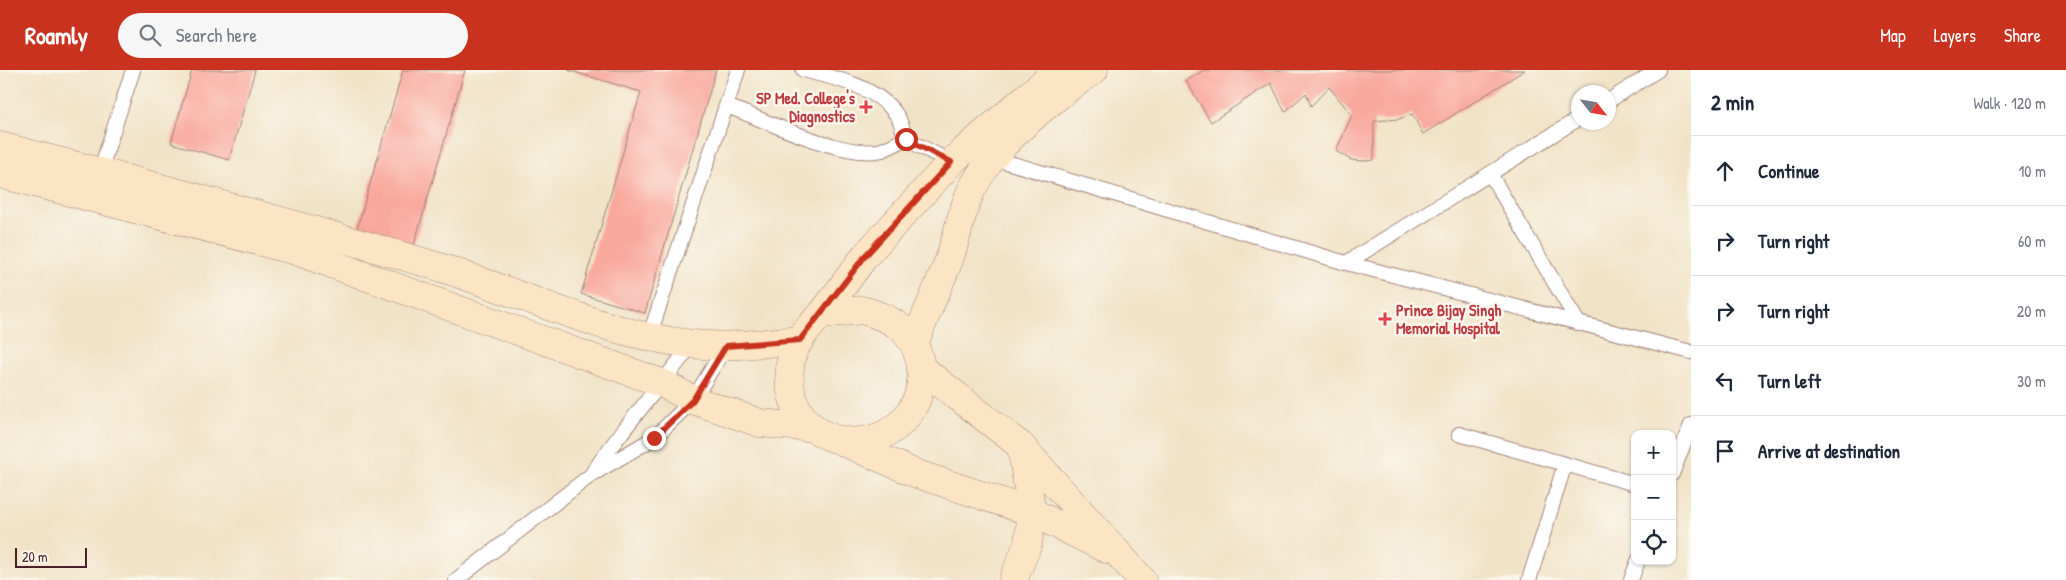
<!DOCTYPE html>
<html lang="en">
<head>
<meta charset="utf-8">
<style>
  body { margin:0; font-family:"Patrick Hand",sans-serif; background:#f6f6f7; color:#1f2937 }
  .controls { position:absolute; right:15px; bottom:15px; display:grid; overflow:hidden; border-radius:10px; box-shadow:0 1px 4px #0004 }
  .controls button { width:45px; height:45px; display:grid; place-items:center; padding:0; border:0; border-bottom:1px solid #e0e1e3; background:#fff; color:#1f2937; font:25px sans-serif }
  .compass { position:absolute; left:1571px; top:15px; width:45px; height:45px; border-radius:50%; background:#fff; box-shadow:0 1px 4px #0004; rotate:121deg }
  .scale { position:absolute; left:15px; bottom:12px; width:72px; box-sizing:border-box; padding-left:5px; border:2px solid #4a1f2b; border-top:0; font-size:14px; line-height:18px; white-space:nowrap; color:#4a1f2b; -webkit-text-stroke:4px #fbf7ec; paint-order:stroke }
  .stop { position:absolute; width:15px; height:15px; margin:-11px; border:4px solid #c8321e; border-radius:50%; background:#fff }
  .stop.end { background:#c8321e; border-color:#fff; box-shadow:0 1px 5px #0008 }
  .list { margin:0; padding:0; list-style:none }
  h2 { display:flex; justify-content:space-between; align-items:center; height:65px; margin:0; padding:0 20px; font-size:21px }
  h2 small { font-size:16px; font-weight:400; color:#747a83 }
  .list li { display:grid; grid-template-columns:32px 1fr auto; gap:15px; align-items:center; box-sizing:border-box; height:70px; padding:0 20px; border-top:1px solid #e0e1e3 }
  .list b { display:block; font-size:19px; white-space:nowrap }
  .list em { font-size:16px; font-style:normal; color:#747a83 }
  .icon { flex:none; width:28px; height:28px; fill:none; stroke:currentColor; stroke-width:2; stroke-linecap:round; stroke-linejoin:round }
  .map { position:relative; flex:none; width:1691px; height:510px; overflow:hidden }
  header { display:flex; align-items:center; gap:30px; box-sizing:border-box; height:70px; padding:0 25px; background:#c8321e; color:#fff }
  header strong { font-size:24px }
  nav { display:flex; gap:28px; margin-inline-start:auto; font-size:18px }
  .search { width:350px; height:45px; background:#f6f6f7; display:flex; align-items:center; gap:12px; box-sizing:border-box; padding:0 18px; border-radius:28px; color:#747a83; font-size:19px }
  main { display:flex }
  aside { flex:1; background:#fff }
  .map>svg:first-child { display:block }
  .building { fill:#f9a89e }
  .lines { fill:none; stroke-linecap:round; stroke-linejoin:round }
  .lane-casing { stroke:#9e8179; stroke-width:16 }
  .secondary-casing { stroke:#9e8179; stroke-width:29 }
  .lane { stroke:#fff; stroke-width:14 }
  .secondary { stroke:#fce5c4; stroke-width:28 }
  .route { stroke:#c8321e; stroke-width:6 }
  .health-dot { fill:#e0444e; stroke:#fbf7ec; stroke-width:2 }
  .labels { text-anchor:middle; dominant-baseline:central; stroke-width:5; stroke-linejoin:round; paint-order:stroke }
  .health-label { font-size:16px; font-weight:bold; fill:#be3a42; stroke:#fbf7ec; text-anchor:end }
</style>
</head>
<body>
<header>
<strong>Roamly</strong>
<div class="search"><svg class="icon" aria-label="search" viewBox="0 0 24 24"><circle cx="10" cy="10" r="6"/><path d="M15 15l6 6"/></svg>Search here</div>
<nav><a>Map</a><a>Layers</a><a>Share</a></nav>
</header>
<main>
<div class="map">
<svg width="1691" height="510" viewBox="0 0 1691 510">
  <rect width="100%" height="100%" fill="#fbf7ec"/>
  <filter id="ink" filterUnits="userSpaceOnUse"><feTurbulence type="fractalNoise" baseFrequency=".02" numOctaves="2"/><feDisplacementMap in="SourceGraphic" scale="10" xChannelSelector="R" yChannelSelector="G"/><feConvolveMatrix kernelMatrix="1 2 1 2 8 2 1 2 1" color-interpolation-filters="sRGB"/></filter>
  <filter id="wash" filterUnits="userSpaceOnUse"><feTurbulence type="fractalNoise" baseFrequency=".0096" numOctaves="4" result="noise"/><feDisplacementMap in="SourceGraphic" scale="20" xChannelSelector="R" yChannelSelector="G"/><feGaussianBlur stdDeviation="1.12" result="paint"/><feColorMatrix in="noise" values="0 0 0 0 0 0 0 0 0 0 0 0 0 0 0 0 0 1.4 0 .05"/><feComposite in="paint" operator="in"/></filter>
  <g filter="url(#wash)">
    <rect width="100%" height="100%" fill="#f1e3c7"/>
    <g id="blocks">
      <g class="building">
        <path d="M192,0H255L229,90L171,73Z"/>
        <path d="M403,0H465L414,175L357,159Z"/>
        <path d="M568,0H716L645,243L581,224L641,22Z"/>
        <path d="M1204,0H1525L1423,64L1412,44L1399,49L1374,51V90L1366,91L1351,90L1336,81L1352,45L1329,17L1311,36L1306,23L1285,42L1271,13L1211,52L1186,11Z"/>
      </g>
    </g>
  </g>
  <g filter="url(#ink)">
    <use href="#blocks" fill-opacity="0" stroke="#9e8179" stroke-width="1"/>
    <g class="lines">
      <defs>
        <g id="lane">
          <path d="M803,0C834,8 876,16 896,44C901,50 903,61 906,69L951,92"/>
          <path d="M1608,31L1658,0"/>
          <path d="M727,36C762,49 846,90 882,80C890,77 898,72 906,69"/>
          <path d="M993,88L1346,193L1691,282"/>
          <path d="M100,101L133,0"/>
          <path d="M1490,104L1579,254"/>
          <path d="M1346,193L1578,49"/>
          <path d="M649,267L738,0"/>
          <path d="M1459,364L1635,414"/>
          <path d="M593,402C623,357 660,317 692,274"/>
          <path d="M1672,404L1691,355"/>
          <path d="M456,510L591,405L654,368L693,330L726,276"/>
          <path d="M1529,510L1565,394"/>
          <path d="M1631,510L1638,491"/>
        </g>
        <g id="secondary">
          <path d="M0,76C142,112 285,151 426,193C514,219 600,264 692,274C729,278 764,273 800,270"/>
          <path d="M0,104L296,181L664,314L693,330L760,353L814,358"/>
          <path d="M862,240C892,248 913,260 920,292C924,311 919,331 907,346C871,391 796,374 790,314C789,303 789,291 794,280C800,266 811,255 822,244Z"/>
          <path d="M822,244L865,186L951,92L1058,0"/>
          <path d="M914,274C925,246 938,218 949,190C957,168 961,142 971,121C993,75 1053,28 1094,0"/>
          <path d="M921,298L1021,376L1142,510"/>
          <path d="M845,373L917,404L1032,442L1106,479"/>
          <path d="M1013,510L1028,474L1032,442L1021,376"/>
        </g>
      </defs>
      <use href="#lane" class="lane-casing"/>
      <use href="#secondary" class="secondary-casing"/>
      <use href="#lane" class="lane"/>
      <use href="#secondary" class="secondary"/>
    </g>
  </g>
  <g class="lines" filter="url(#ink)">
    <path class="route" d="M654,368L693,330L726,276L800,270L865,186L951,92L906,69"/>
  </g>
  <g class="health-dot">
    <path d="M863.5 29.5h5v5h5v5h-5v5h-5v-5h-5v-5h5z"/>
    <path d="M1382.5 241.5h5v5h5v5h-5v5h-5v-5h-5v-5h5z"/>
  </g>
  <g class="labels">
    <g class="health-label">
      <text x="855" y="28">SP Med. College's<tspan x="855" dy="18">Diagnostics</tspan></text>
      <text x="1396" y="240" text-anchor="start">Prince Bijay Singh<tspan x="1396" dy="18">Memorial Hospital</tspan></text>
    </g>
  </g>
</svg>
<div class="controls">
<button>+</button>
<button>−</button>
<button><svg class="icon" aria-label="locate" viewBox="0 0 24 24"><circle cx="12" cy="12" r="6"/><path d="M12 2v4M12 18v4M2 12h4M18 12h4"/></svg></button>
</div>
<svg class="compass" viewBox="-18 -18 36 36"><path d="M0-13l5 13h-10z" fill="#e53935"/><path d="M0 13l5-13h-10z" fill="#747a83"/></svg>
<div class="scale">20 m</div>
<div class="stop" style="left:906px;top:69px"></div>
<div class="stop end" style="left:654px;top:368px"></div>
</div>
<aside>
<h2>2 min<small>Walk · 120 m</small></h2>
<ul class="list">
<li><svg class="icon" aria-label="ahead" viewBox="0 0 24 24"><path d="M12 20V5M6 11l6-6 6 6"/></svg><div><b>Continue</b></div><em>10 m</em></li>
<li><svg class="icon" aria-label="right" viewBox="0 0 24 24"><path d="M7 20v-9h11M14 6l5 5-5 5"/></svg><div><b>Turn right</b></div><em>60 m</em></li>
<li><svg class="icon" aria-label="right" viewBox="0 0 24 24"><path d="M7 20v-9h11M14 6l5 5-5 5"/></svg><div><b>Turn right</b></div><em>20 m</em></li>
<li><svg class="icon" aria-label="left" viewBox="0 0 24 24"><path d="M17 20v-9H6M10 6l-5 5 5 5"/></svg><div><b>Turn left</b></div><em>30 m</em></li>
<li><svg class="icon" aria-label="arrive" viewBox="0 0 24 24"><path d="M6 21V4h12l-3 4 3 4H6"/></svg><div><b>Arrive at destination</b></div></li>
</ul>
</aside>
</main>
</body>
</html>
